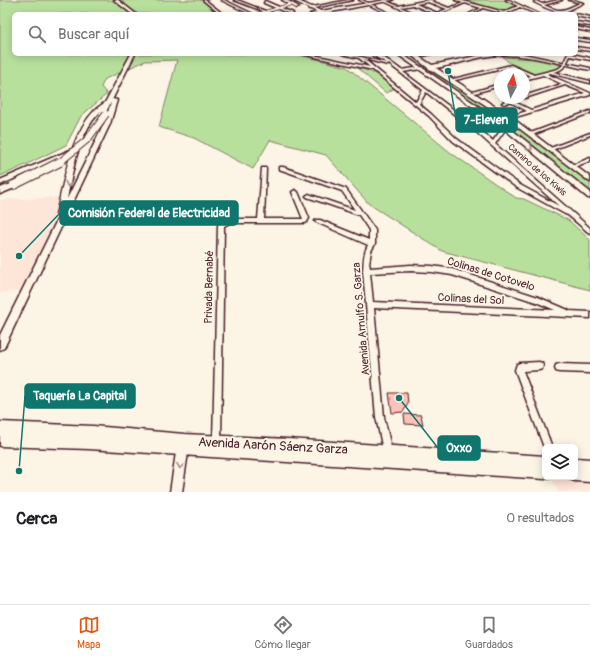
<!DOCTYPE html>
<html lang="es">
<head>
<meta charset="utf-8">
<style>
  body { margin:0; font-family:Pangolin,sans-serif; background:#f6f6f6; color:#202124 }
  .controls { position:absolute; right:12px; bottom:12px; display:grid; overflow:hidden; border-radius:6px; box-shadow:0 2px 10px #0003 }
  .controls button { width:36px; height:36px; display:grid; place-items:center; padding:0; border:0; border-bottom:1px solid #e0e0e0; background:#fff; color:#202124; font:20px sans-serif }
  .compass { position:absolute; left:494px; top:68px; width:36px; height:36px; border-radius:50%; background:#fff; box-shadow:0 2px 10px #0003; rotate:7deg }
  .list { margin:0; padding:0; list-style:none }
  h2 { display:flex; justify-content:space-between; align-items:center; height:52px; margin:0; padding:0 16px; font-size:17px }
  h2 small { font-size:13px; font-weight:400; color:#757577 }
  .icon { flex:none; width:22px; height:22px; fill:none; stroke:currentColor; stroke-width:2; stroke-linecap:round; stroke-linejoin:round }
  .map { position:relative; flex:none; width:590px; height:492px; overflow:hidden }
  .search { position:absolute; background:#fff; box-shadow:0 2px 10px #0003; left:12px; right:12px; top:12px; height:44px; display:flex; align-items:center; gap:10px; box-sizing:border-box; padding:0 14px; border-radius:6px; color:#757577; font-size:15px }
  .sheet { height:112px; background:#fff }
  nav { display:flex; justify-content:space-around; align-items:center; box-sizing:border-box; height:56px; border-top:1px solid #e0e0e0; background:#fff; font-size:11px; color:#757577 }
  nav a { display:grid; justify-items:center; gap:2px }
  nav .on { color:#ea580c }
  .map>svg:first-child { display:block }
  .built { fill:#fde6d8 }
  .green { fill:#b8e09d; stroke:#818064 }
  .building { fill:#fec2b8; stroke:#4a1f2b }
  .lines { fill:none; stroke-linecap:round; stroke-linejoin:round }
  .pedestrian-casing { stroke:#4a1f2b; stroke-width:3.5 }
  .minor-casing { stroke:#4a1f2b; stroke-width:3 }
  .tertiary-casing { stroke:#4a1f2b; stroke-width:3 }
  .secondary-casing { stroke:#4a1f2b; stroke-width:3 }
  .pedestrian { stroke:#fcf5e5; stroke-width:2 }
  .minor { fill:#fcf5e5; fill-rule:evenodd }
  .tertiary { fill:#fcf5e5; fill-rule:evenodd }
  .secondary { fill:#fcf5e5; fill-rule:evenodd }
  .secondary-bridge-far1-casing { stroke:#4a1f2b; stroke-width:8; stroke-linecap:butt }
  .secondary-bridge-casing { stroke:#4a1f2b; stroke-width:10; stroke-linecap:butt }
  .secondary-bridge-far1 { stroke:#fcf5e5; stroke-width:6 }
  .secondary-bridge { stroke:#fcf5e5; stroke-width:8 }
  .oneway { stroke:#a38a88 }
  .labels { text-anchor:middle; dominant-baseline:central; stroke-width:3.5; stroke-linejoin:round; paint-order:stroke }
  .far-street-label { font-size:9px; fill:#4a1f2b; stroke:#fcf5e5 }
  .street-label { font-size:11px; fill:#4a1f2b; stroke:#fcf5e5 }
  .near-street-label { font-size:13px; fill:#4a1f2b; stroke:#fcf5e5 }
  .leader { fill:none; stroke:#0f766e; stroke-width:1.5 }
  .callout-dot { fill:#0f766e; stroke:#fcf5e5; stroke-width:1.5 }
  .callout { fill:#0f766e; stroke:#0f766e; stroke-width:1.5 }
  .callout-label { font-size:12px; text-anchor:middle; font-weight:bold; fill:#fff }
</style>
</head>
<body>
<div class="map">
<svg width="590" height="492" viewBox="0 0 590 492">
  <rect width="100%" height="100%" fill="#fcf5e5"/>
  <filter id="ink" filterUnits="userSpaceOnUse"><feTurbulence type="fractalNoise" baseFrequency=".025" numOctaves="2"/><feDisplacementMap in="SourceGraphic" scale="8" xChannelSelector="R" yChannelSelector="G"/><feConvolveMatrix kernelMatrix="1 2 1 2 8 2 1 2 1" color-interpolation-filters="sRGB"/></filter>
  <g filter="url(#ink)">
    <g class="built">
      <path d="M62,197L55,220L21,291L0,293V200Z"/>
      <path d="M552,478L590,480V492H558Z"/>
    </g>
    <g class="green">
      <path d="M0,0H202L218,14H14V54H296L347,67L451,153L516,198L524,199L568,220L590,240V290L442,251L369,204L326,155L270,140L253,169L194,138L159,127L177,60L145,61L105,79L101,87L107,94L81,116L66,145L15,170L0,176Z"/>
      <path d="M458,0H506L517,6L503,12Z"/>
      <path d="M503,57L533,59L562,65C559,70 554,70 548,72C528,77 517,71 503,57Z"/>
      <path d="M357,68C373,71 382,77 395,88L386,93Z"/>
      <path d="M432,71L505,117L590,182V194L510,130L428,72Z"/>
    </g>
    <g class="building">
      <path d="M389,393H407L408,404L403,412L392,413Z"/>
      <path d="M404,414L421,415L423,425L405,424Z"/>
    </g>
    <g class="lines">
      <defs>
        <path id="pedestrian" d="M258,14L292,4"/>
        <g id="minor">
          <path d="M203,0H205L223,14H220Z"/>
          <path d="M221,0H224L253,14H250Z"/>
          <path d="M234,0H237L273,14H270Z"/>
          <path d="M297,0H308L296,2Z"/>
          <path d="M348,0H353L309,9L308,8Z"/>
          <path d="M359,0H362L391,14H388Z"/>
          <path d="M381,0H384L398,6L429,0H434L431,1L449,8L463,3L455,0H459L504,12L518,6L506,0H509L539,14H536L520,7L507,13L509,14H505L483,8L472,14H469L481,8L465,3L439,14H435L413,5L401,7L415,14H412ZM428,2L447,9L437,13L416,4Z"/>
          <path d="M558,0H562L544,5C562,13 562,11 580,3L569,0H573L583,3L565,12L572,14C559,14 545,8 534,2L536,1L542,4Z"/>
          <path d="M265,1L293,13V14H290L264,3Z"/>
          <path d="M373,13L376,14H372Z"/>
          <path d="M576,14L590,17V19L576,16Z"/>
          <path d="M576,22L590,24V26L576,24Z"/>
          <path d="M576,27L590,30V32L576,29Z"/>
          <path d="M576,38L590,40V42L576,40Z"/>
          <path d="M576,47L590,49V51L576,49Z"/>
          <path d="M302,54H308L370,67L359,58L342,54H348L387,63L370,54C382,54 392,63 401,70L422,67L423,68L421,69L403,72L478,128L493,141L504,126H506L507,127L495,144L590,228V233L588,232L568,215L565,214L516,187L453,141L429,116L373,70ZM364,59L388,65L389,64L423,90L416,102ZM426,92L474,130L559,206L520,185L457,139L431,114L419,104Z"/>
          <path d="M425,54H431L416,58L414,57Z"/>
          <path d="M568,54H572L590,58V60L570,56C565,66 564,70 553,72L590,81V83L550,73L547,74L590,93V95L509,119H508V117L527,111L510,102L504,104L502,103L503,102L515,98H521L513,101L531,110L585,93L565,85L525,98H523L524,96L562,84L543,75L524,80V78L531,76L511,67L451,81L449,80L511,65L534,75L558,69L562,66Z"/>
          <path d="M500,84V86L471,94L469,93Z"/>
          <path d="M590,111V113L532,135L528,134Z"/>
          <path d="M590,133V135L552,150H550L548,149Z"/>
          <path d="M590,158V161L574,167H570V166Z"/>
          <path d="M279,167H283L346,189L375,230V244L371,251L369,263L370,268L411,265L432,266L452,269L538,297L568,310L569,311L590,312V318L374,308L384,417L392,452L390,455L387,457L384,455L376,417L363,271C364,261 363,254 368,245L316,222L315,221L316,220H320L369,240V230L359,215L307,197L306,196L309,194L311,195L355,210L342,191L279,169ZM411,271L432,272L452,275L536,302L555,310L373,302L370,273Z"/>
          <path d="M262,168H266V169L264,219H303L292,192L295,190L298,192L309,218L307,222L305,223H230L224,226L221,442L220,445L217,446L214,445L213,442L218,225L219,224L229,219H258Z"/>
          <path d="M539,362L542,363L543,366L542,369L539,370L523,371L552,447H545V450L515,370L517,364L520,363Z"/>
          <path d="M559,364L590,365V373L559,372L556,371L555,368L556,365Z"/>
        </g>
        <g id="tertiary">
          <path d="M282,0H286L299,7L296,8Z"/>
          <path d="M292,0H296L321,11L386,0H393L321,14H310L317,12Z"/>
          <path d="M397,54H402L507,126L590,192V198H588L503,128Z"/>
          <path d="M410,54H415L432,65L487,54H523L590,68V70C560,64 530,54 499,55C477,56 457,65 436,68L511,117L590,177V182L507,119L428,68Z"/>
          <path d="M112,99L117,100L110,124L4,348L0,350V335L59,216L56,214C65,180 69,137 95,110C98,107 103,104 107,101H111ZM111,103L104,124L67,199C73,170 78,135 99,113C102,109 107,106 111,103Z"/>
          <path d="M183,440L187,442L189,446L182,492H170L177,446L179,442Z"/>
        </g>
        <g id="secondary">
          <path d="M114,0H118L136,14H132Z"/>
          <path d="M131,54H135L105,114L100,115L99,114Z"/>
          <path d="M75,148L77,149V151L0,185V180Z"/>
          <path d="M14,183H17V187L0,194V188Z"/>
          <path d="M0,422L93,426L184,434L288,439L545,456V477H550L545,479L89,449L0,446Z"/>
          <path d="M575,458L590,459V482L575,481L570,479L569,477H575Z"/>
        </g>
      </defs>
      <use href="#pedestrian" class="pedestrian-casing"/>
      <use href="#minor" class="minor-casing"/>
      <use href="#tertiary" class="tertiary-casing"/>
      <use href="#secondary" class="secondary-casing"/>
      <use href="#pedestrian" class="pedestrian"/>
      <use href="#minor" class="minor"/>
      <use href="#tertiary" class="tertiary"/>
      <use href="#secondary" class="secondary"/>
      <defs>
        <path id="secondary-bridge-far1" d="M59,163L88,139L106,114"/>
        <path id="secondary-bridge" d="M14,185L60,162"/>
      </defs>
      <use href="#secondary-bridge-far1" class="secondary-bridge-far1-casing"/>
      <use href="#secondary-bridge" class="secondary-bridge-casing"/>
      <use href="#secondary-bridge-far1" class="secondary-bridge-far1"/>
      <use href="#secondary-bridge" class="secondary-bridge"/>
    </g>
    <defs><path id="oneway-chevron" d="M-2-3.5L2.5 0L-2 3.5" fill="none" stroke-width="1.6" stroke-linecap="round" stroke-linejoin="round"/></defs>
    <g class="oneway">
      <use href="#oneway-chevron" transform="translate(530 148) rotate(39)"/>
      <use href="#oneway-chevron" transform="translate(68 184) rotate(104)"/>
      <use href="#oneway-chevron" transform="translate(180 466) rotate(99)"/>
    </g>
  </g>
  <g class="labels">
    <g class="far-street-label">
      <text transform="translate(537 170) rotate(41)">Camino de los Kiwis</text>
    </g>
    <g class="street-label">
      <text transform="translate(491 274) rotate(17)">Colinas de Cotovelo</text>
      <text transform="translate(209 287) rotate(-89)">Privada Bernabé</text>
      <text transform="translate(471 299) rotate(3)">Colinas del Sol</text>
      <text transform="translate(361 319) rotate(-95)">Avenida Arnulfo S. Garza</text>
    </g>
    <g class="near-street-label">
      <text transform="translate(273 446) rotate(3)">Avenida Aarón Sáenz Garza</text>
    </g>
  </g>
  <path class="leader" d="M448 71L456 120M19 256L60 213M19 471L25 396M399 398L438 448"/>
  <g class="callout-dot">
    <circle cx="448" cy="71" r="4"/>
    <circle cx="19" cy="256" r="4"/>
    <circle cx="19" cy="471" r="4"/>
    <circle cx="399" cy="398" r="4"/>
  </g>
  <g class="callout">
    <rect x="456" y="108" width="61" height="24" rx="4"/>
    <rect x="60" y="201" width="178" height="24" rx="4"/>
    <rect x="25" y="384" width="110" height="24" rx="4"/>
    <rect x="438" y="436" width="42" height="24" rx="4"/>
  </g>
  <g class="callout-label">
    <text x="486" y="124">7-Eleven</text>
    <text x="149" y="217">Comisión Federal de Electricidad</text>
    <text x="80" y="400">Taquería La Capital</text>
    <text x="459" y="452">Oxxo</text>
  </g>
</svg>
<div class="controls">
<button><svg class="icon" aria-label="layers" viewBox="0 0 24 24"><path d="M12 4l9 5-9 5-9-5zM3 14l9 5 9-5"/></svg></button>
</div>
<svg class="compass" viewBox="-18 -18 36 36"><path d="M0-13l5 13h-10z" fill="#e53935"/><path d="M0 13l5-13h-10z" fill="#757577"/></svg>
<div class="search"><svg class="icon" aria-label="search" viewBox="0 0 24 24"><circle cx="10" cy="10" r="6"/><path d="M15 15l6 6"/></svg>Buscar aquí</div>
</div>
<section class="sheet">
<h2>Cerca<small>0 resultados</small></h2>
<ul class="list">
</ul>
</section>
<nav>
<a class="on"><svg class="icon" aria-label="map" viewBox="0 0 24 24"><path d="M3 6l6-2 6 2 6-2v14l-6 2-6-2-6 2zM9 4v14M15 6v14"/></svg>Mapa</a>
<a><svg class="icon" aria-label="directions" viewBox="0 0 24 24"><path d="M12 3l9 9-9 9-9-9zM9 14v-3h6M13 9l2 2-2 2"/></svg>Cómo llegar</a>
<a><svg class="icon" aria-label="saved" viewBox="0 0 24 24"><path d="M7 4h10v16l-5-4-5 4z"/></svg>Guardados</a>
</nav>
</body>
</html>
